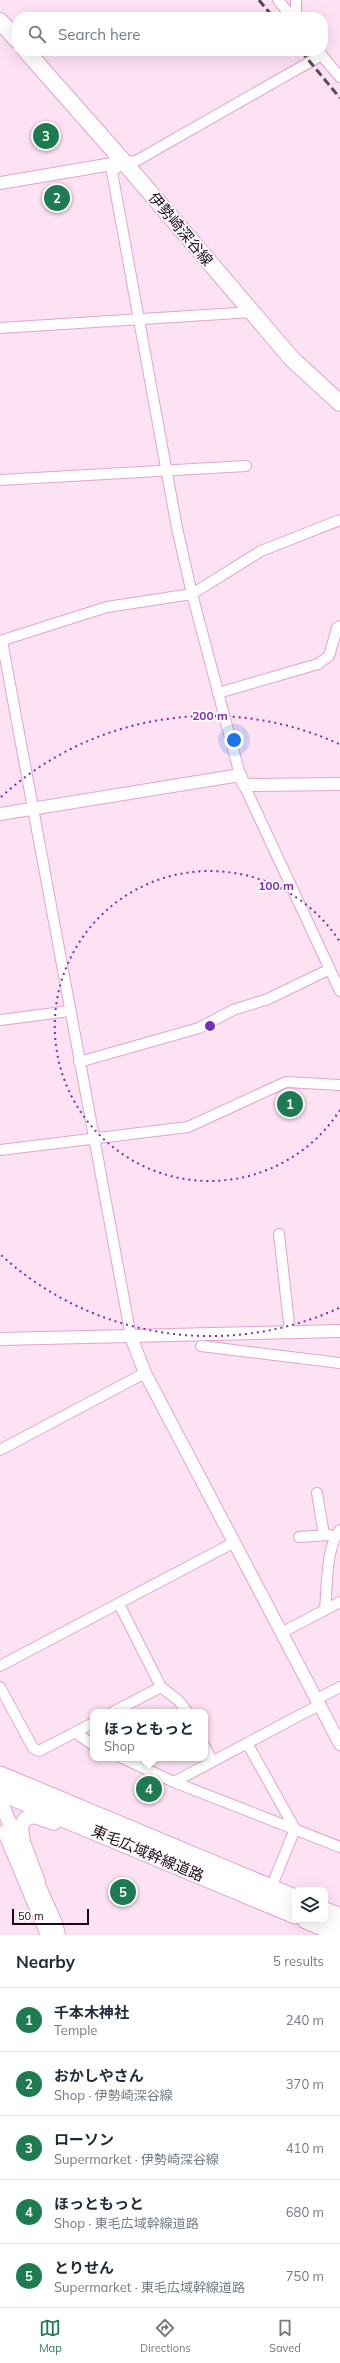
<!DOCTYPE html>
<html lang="en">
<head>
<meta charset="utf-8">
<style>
  body { margin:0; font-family:Mulish,"Noto Sans JP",sans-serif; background:#f2f2f3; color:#1f2937 }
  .controls { position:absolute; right:12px; bottom:12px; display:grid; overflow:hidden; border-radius:8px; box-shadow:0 4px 16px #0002 }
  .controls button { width:36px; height:36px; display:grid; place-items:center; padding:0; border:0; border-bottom:1px solid #e0e1e3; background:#fff; color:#1f2937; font:20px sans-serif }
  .scale { position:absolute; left:12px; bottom:10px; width:77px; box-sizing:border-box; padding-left:4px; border:2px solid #1e0818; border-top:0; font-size:11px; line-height:14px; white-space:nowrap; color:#1e0818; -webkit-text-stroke:3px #fff; paint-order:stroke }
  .you { position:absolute; left:234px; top:740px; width:14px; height:14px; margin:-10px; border:3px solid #fff; border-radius:50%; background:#1a73e8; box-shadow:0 0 0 6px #1a73e833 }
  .badge { display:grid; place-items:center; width:26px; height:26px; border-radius:50%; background:#1e7b51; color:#fff; font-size:13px; font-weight:700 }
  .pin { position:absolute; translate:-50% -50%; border:2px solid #fff; box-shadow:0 1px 4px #0006 }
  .popup { position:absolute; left:90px; top:1709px; width:118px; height:52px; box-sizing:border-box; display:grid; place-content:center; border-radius:8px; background:#fff; filter:drop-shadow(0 1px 3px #0005); font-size:13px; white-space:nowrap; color:#747a83 }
  .popup b { font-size:15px; color:#1f2937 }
  .popup::after { content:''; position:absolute; left:50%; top:100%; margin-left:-8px; border:8px solid transparent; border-top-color:#fff }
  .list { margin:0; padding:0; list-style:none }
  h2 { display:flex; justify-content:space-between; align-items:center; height:52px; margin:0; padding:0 16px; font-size:17px }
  h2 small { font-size:13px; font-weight:400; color:#747a83 }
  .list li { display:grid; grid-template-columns:26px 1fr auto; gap:12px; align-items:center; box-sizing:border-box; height:64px; padding:0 16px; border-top:1px solid #e0e1e3 }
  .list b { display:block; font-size:15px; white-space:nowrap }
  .list p { margin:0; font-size:13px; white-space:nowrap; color:#747a83 }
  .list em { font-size:13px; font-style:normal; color:#747a83 }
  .icon { flex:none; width:22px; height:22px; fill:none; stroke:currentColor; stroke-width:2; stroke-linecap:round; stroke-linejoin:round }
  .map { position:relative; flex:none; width:340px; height:1935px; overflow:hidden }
  .search { position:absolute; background:#fff; box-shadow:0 4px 16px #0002; left:12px; right:12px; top:12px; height:44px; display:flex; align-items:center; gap:10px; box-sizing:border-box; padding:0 14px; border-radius:16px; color:#747a83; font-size:15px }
  .sheet { height:372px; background:#fff }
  nav { display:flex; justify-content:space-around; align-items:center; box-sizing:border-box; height:56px; border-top:1px solid #e0e1e3; background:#fff; font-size:11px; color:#747a83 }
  nav a { display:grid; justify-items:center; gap:2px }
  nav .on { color:#1e7b51 }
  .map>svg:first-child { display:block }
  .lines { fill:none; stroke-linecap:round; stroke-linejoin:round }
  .minor-casing { stroke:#e3a4cf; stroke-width:12 }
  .tertiary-casing { stroke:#e3a4cf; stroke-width:14 }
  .secondary-casing { stroke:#e3a4cf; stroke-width:16 }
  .primary-casing { stroke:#e3a4cf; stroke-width:18 }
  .trunk-casing { stroke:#e3a4cf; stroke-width:19 }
  .minor { stroke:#fff; stroke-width:10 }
  .tertiary { stroke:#fff; stroke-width:12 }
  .secondary { stroke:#fff; stroke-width:14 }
  .primary { stroke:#fff; stroke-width:16 }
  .trunk { stroke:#fff; stroke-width:17 }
  .rail { stroke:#5d4656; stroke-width:3; stroke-dasharray:8 4; stroke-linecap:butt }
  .ring { fill:none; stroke:#7b2cbf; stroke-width:2; stroke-dasharray:2 4 }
  .labels { text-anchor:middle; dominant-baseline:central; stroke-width:3.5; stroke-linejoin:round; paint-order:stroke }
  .street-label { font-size:15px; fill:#1e0818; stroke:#fff }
  .centre { fill:#7b2cbf; stroke:#fff; stroke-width:2 }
  .ring-label { font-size:12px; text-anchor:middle; font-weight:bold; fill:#7b2cbf; stroke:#fff; stroke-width:3.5; stroke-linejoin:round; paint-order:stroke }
</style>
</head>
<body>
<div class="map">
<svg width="340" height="1935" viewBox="0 0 340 1935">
  <rect width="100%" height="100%" fill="#fde2f3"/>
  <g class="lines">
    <defs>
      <g id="minor">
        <path d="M278,0L292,17"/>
        <path d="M296,17V0"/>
        <path d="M318,51L340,77"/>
        <path d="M0,328L253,312"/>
        <path d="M0,480L246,466"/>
        <path d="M0,641L107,607L192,594L261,551L340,520"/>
        <path d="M2,641L131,1337"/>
        <path d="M218,693L318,664L329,656L337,628L340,626"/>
        <path d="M240,775L192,594L177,528L112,172L124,162L136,161L322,55"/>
        <path d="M244,785L340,991"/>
        <path d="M0,1020L70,1011"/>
        <path d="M79,1062L199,1028L233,1010L268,999L330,969"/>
        <path d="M0,1150L188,1127L286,1082L340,1085"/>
        <path d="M279,1234L290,1332"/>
        <path d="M201,1346L340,1363"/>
        <path d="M0,1450L145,1373"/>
        <path d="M317,1493L324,1535"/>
        <path d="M299,1537L329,1535"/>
        <path d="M119,1604L161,1687L179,1701L187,1712"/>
        <path d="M325,1610C327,1588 326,1546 340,1530"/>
        <path d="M281,1633L340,1602"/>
        <path d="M0,1666L233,1543"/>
        <path d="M0,1687L33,1748L39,1751L93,1723"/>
        <path d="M317,1699L340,1687"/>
        <path d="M113,1712L161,1687"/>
        <path d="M76,1733L93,1745"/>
        <path d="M247,1743L295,1829"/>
        <path d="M205,1747L212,1761"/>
        <path d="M122,1758L174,1782L340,1847"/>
        <path d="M174,1782L319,1705"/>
        <path d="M271,1888L295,1829"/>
      </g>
      <g id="tertiary">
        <path d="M0,183L124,162"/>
        <path d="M0,814L240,775L244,785L340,784"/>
        <path d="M131,1337L145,1373L340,1744"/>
        <path d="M0,1339L340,1331"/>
      </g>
      <g id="secondary">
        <path d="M0,1801L18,1842"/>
        <path d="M5,1832L48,1935"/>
        <path d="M33,1874L55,1923L58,1935"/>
        <path d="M38,1882L23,1842L21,1826L25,1819L34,1816L54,1823"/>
      </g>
      <g id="primary">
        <path d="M0,21L17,40"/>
        <path d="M26,51L124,162L292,359L340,403"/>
      </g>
      <g id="trunk">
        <path d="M0,1775L295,1898"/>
        <path d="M0,1792L295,1915"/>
        <path d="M325,1911L340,1917"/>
        <path d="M306,1920L340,1934"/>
      </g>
    </defs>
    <use href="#minor" class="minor-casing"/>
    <use href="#tertiary" class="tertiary-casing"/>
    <use href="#secondary" class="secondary-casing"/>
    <use href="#primary" class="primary-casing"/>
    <use href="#trunk" class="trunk-casing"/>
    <use href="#minor" class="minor"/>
    <use href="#tertiary" class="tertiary"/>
    <use href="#secondary" class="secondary"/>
    <use href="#primary" class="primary"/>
    <use href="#trunk" class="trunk"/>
    <g class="rail">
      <path d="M259,0L273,17"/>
      <path d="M301,51L340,98"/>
    </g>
  </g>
  <g class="ring">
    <path d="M340 1110A155 155 0 1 1 340 942"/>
    <path d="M339 1308A310 310 0 0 1 1 1255M1 797A310 310 0 0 1 339 744"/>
  </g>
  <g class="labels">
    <g class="street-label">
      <text transform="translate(181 229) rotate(50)">伊勢崎深谷線</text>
      <text transform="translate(148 1853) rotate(23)">東毛広域幹線道路</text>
    </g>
  </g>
  <circle cx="210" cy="1026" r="6" class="centre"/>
  <g class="ring-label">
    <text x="210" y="720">200 m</text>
    <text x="276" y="890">100 m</text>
  </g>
</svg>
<div class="controls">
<button><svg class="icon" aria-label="layers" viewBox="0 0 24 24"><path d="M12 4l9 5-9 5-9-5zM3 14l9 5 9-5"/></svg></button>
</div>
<div class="scale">50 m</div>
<div class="you"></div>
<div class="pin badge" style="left:290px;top:1104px">1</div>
<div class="pin badge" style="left:57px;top:198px">2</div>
<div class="pin badge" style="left:46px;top:136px">3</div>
<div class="pin badge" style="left:149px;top:1789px">4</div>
<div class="popup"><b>ほっともっと</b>Shop</div>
<div class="pin badge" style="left:123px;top:1892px">5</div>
<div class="search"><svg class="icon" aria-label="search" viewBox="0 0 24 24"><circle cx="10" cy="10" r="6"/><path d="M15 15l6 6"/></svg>Search here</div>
</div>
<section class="sheet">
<h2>Nearby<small>5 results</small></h2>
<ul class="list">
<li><span class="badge">1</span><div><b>千本木神社</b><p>Temple</p></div><em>240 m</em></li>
<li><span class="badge">2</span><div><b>おかしやさん</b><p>Shop · 伊勢崎深谷線</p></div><em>370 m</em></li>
<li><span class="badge">3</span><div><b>ローソン</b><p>Supermarket · 伊勢崎深谷線</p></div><em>410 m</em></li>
<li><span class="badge">4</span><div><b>ほっともっと</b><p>Shop · 東毛広域幹線道路</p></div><em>680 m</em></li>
<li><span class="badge">5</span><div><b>とりせん</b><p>Supermarket · 東毛広域幹線道路</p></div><em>750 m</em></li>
</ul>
</section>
<nav>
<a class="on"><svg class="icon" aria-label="map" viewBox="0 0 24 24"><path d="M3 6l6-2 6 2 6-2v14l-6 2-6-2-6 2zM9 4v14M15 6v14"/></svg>Map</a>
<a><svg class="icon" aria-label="directions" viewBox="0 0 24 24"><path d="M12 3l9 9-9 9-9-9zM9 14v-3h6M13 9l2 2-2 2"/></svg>Directions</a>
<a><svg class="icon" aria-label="saved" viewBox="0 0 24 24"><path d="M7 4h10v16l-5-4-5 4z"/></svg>Saved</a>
</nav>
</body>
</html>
